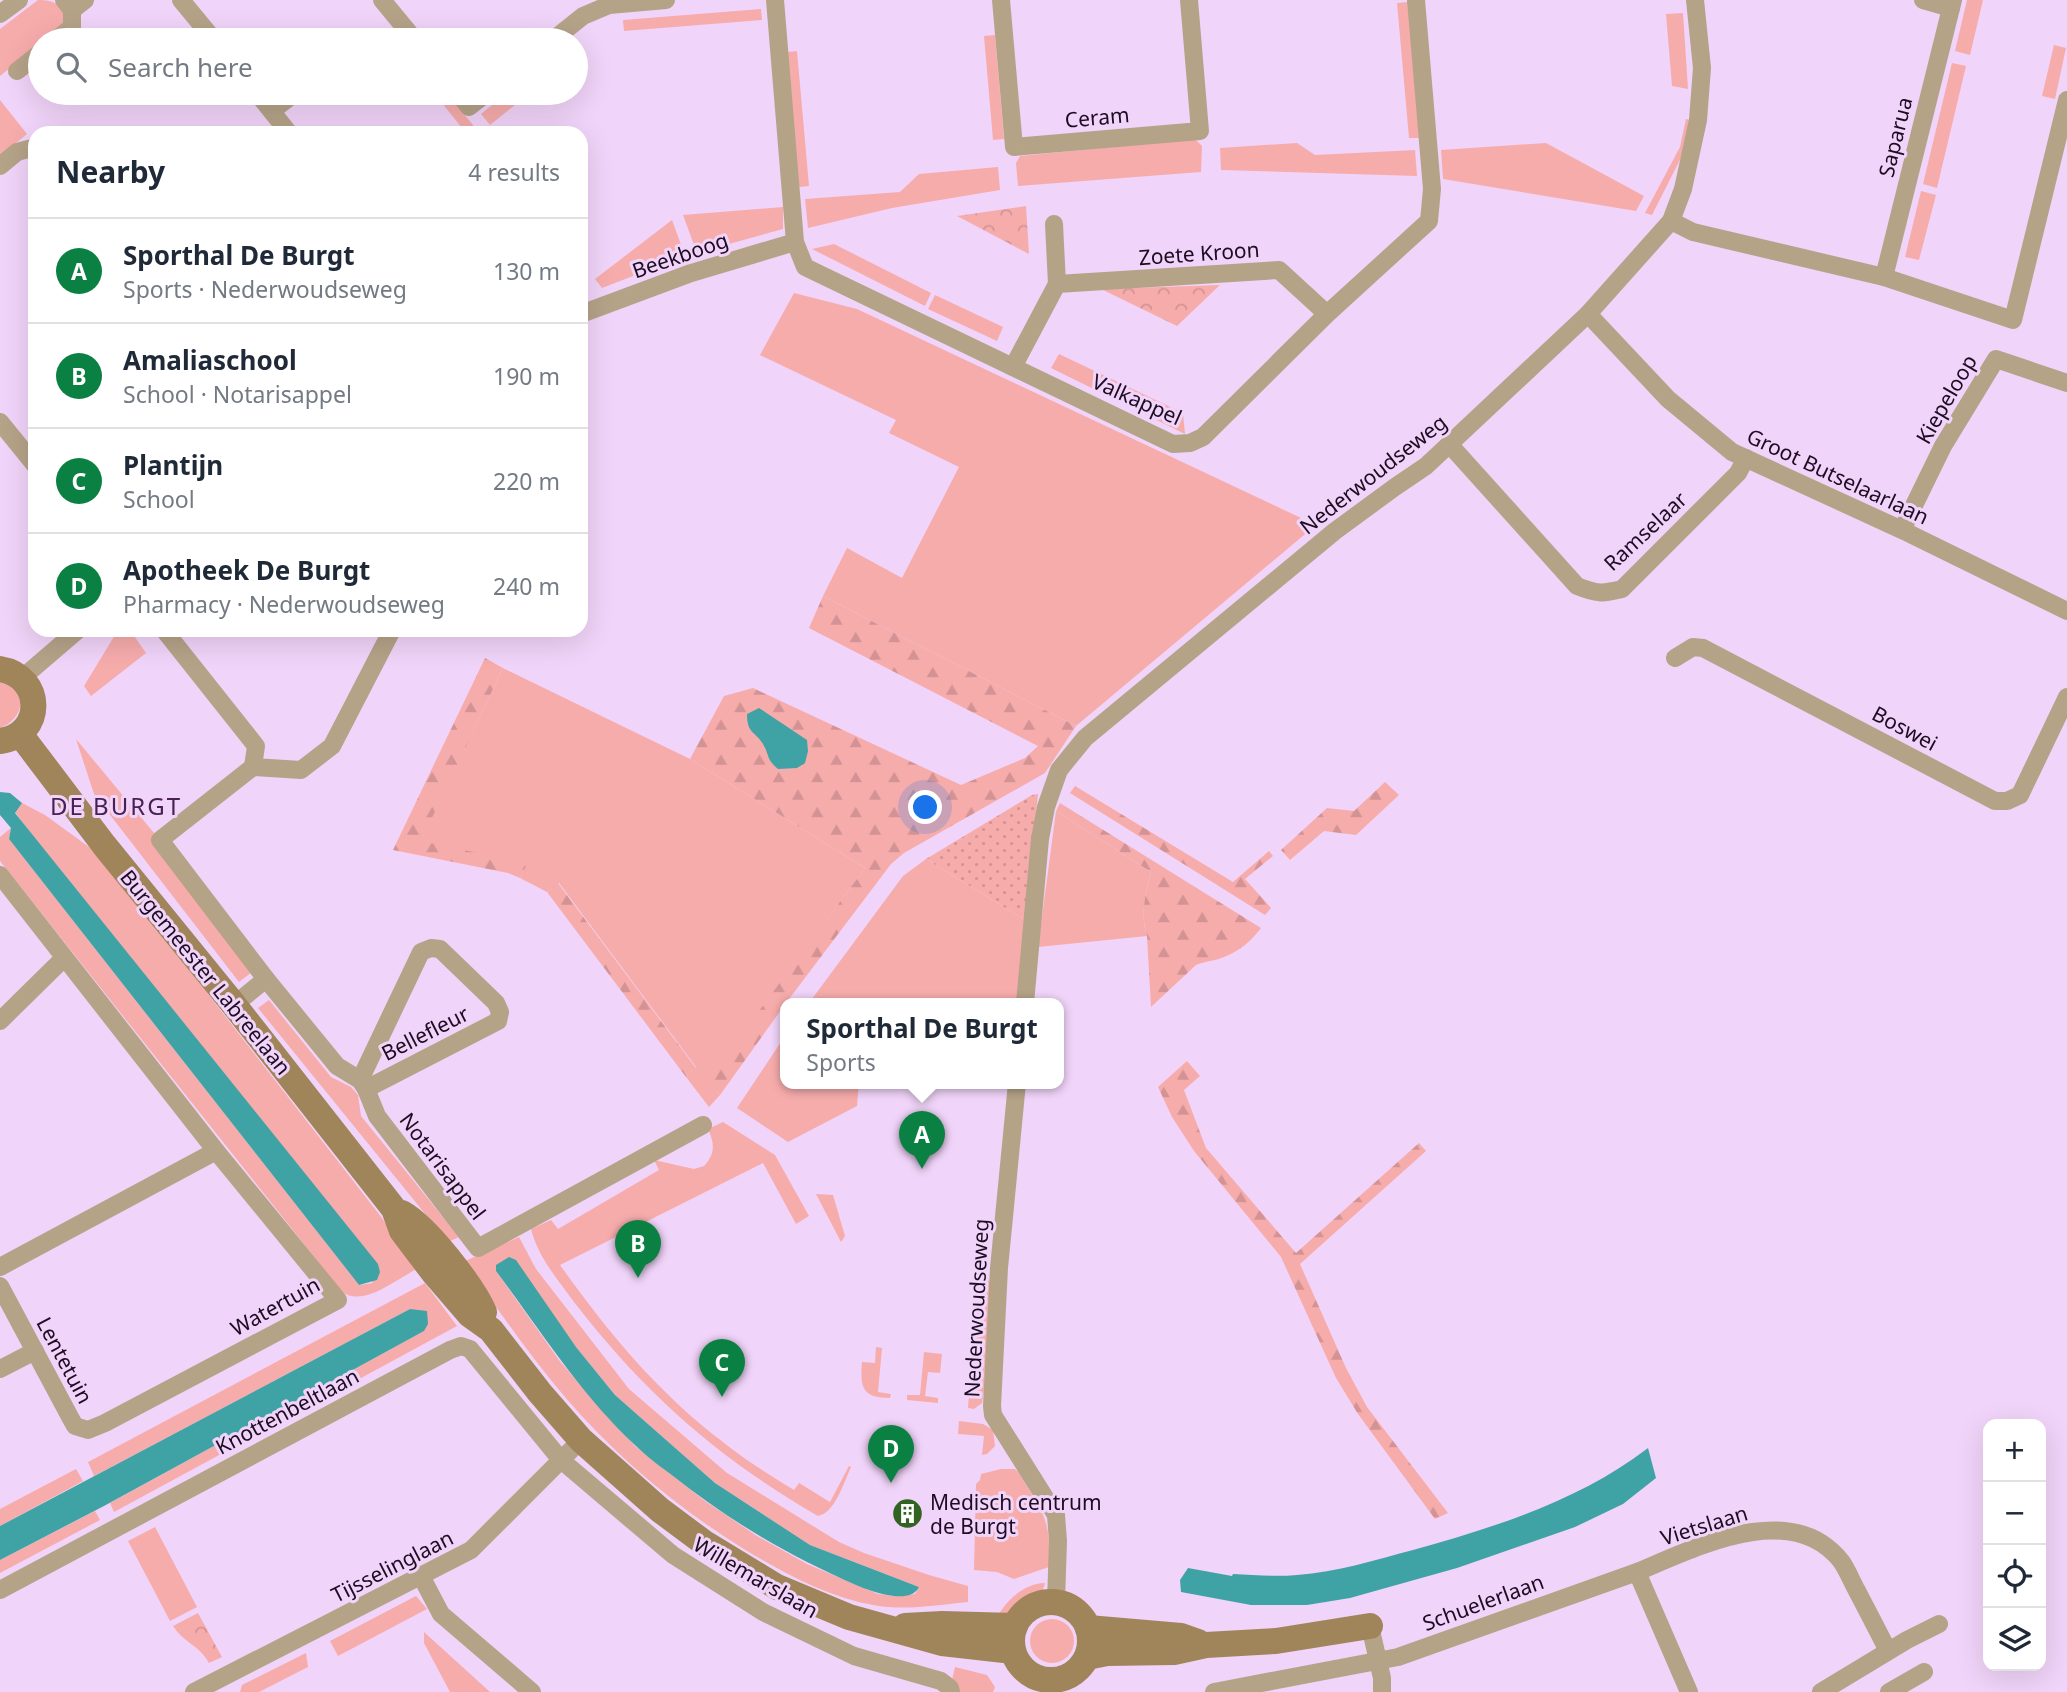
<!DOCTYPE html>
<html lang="en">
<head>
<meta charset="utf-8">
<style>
  body { margin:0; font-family:"Noto Sans",sans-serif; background:#f2f2f3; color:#1f2937 }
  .controls { position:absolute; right:21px; bottom:21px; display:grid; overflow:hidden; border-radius:14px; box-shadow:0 7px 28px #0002 }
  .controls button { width:63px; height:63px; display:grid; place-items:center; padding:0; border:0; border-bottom:2px solid #e0e1e3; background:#fff; color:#1f2937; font:35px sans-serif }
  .you { position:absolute; left:926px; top:808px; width:24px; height:24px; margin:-18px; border:5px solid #fff; border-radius:50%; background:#1a73e8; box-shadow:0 0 0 10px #1a73e833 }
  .badge { display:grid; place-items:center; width:46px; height:46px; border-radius:50%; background:#0b8043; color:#fff; font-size:23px; font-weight:700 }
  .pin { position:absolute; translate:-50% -58px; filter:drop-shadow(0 2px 4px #0008) }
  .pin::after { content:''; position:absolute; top:37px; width:24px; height:21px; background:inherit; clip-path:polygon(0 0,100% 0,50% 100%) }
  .popup { position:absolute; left:780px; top:998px; width:284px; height:91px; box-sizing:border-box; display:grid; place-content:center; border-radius:14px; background:#fff; filter:drop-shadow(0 2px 5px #0005); font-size:23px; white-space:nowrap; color:#747a83 }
  .popup b { font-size:26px; color:#1f2937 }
  .popup::after { content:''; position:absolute; left:50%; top:100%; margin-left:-14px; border:14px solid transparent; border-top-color:#fff }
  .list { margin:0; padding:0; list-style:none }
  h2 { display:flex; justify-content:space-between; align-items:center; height:91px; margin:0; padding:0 28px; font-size:30px }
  h2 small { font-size:23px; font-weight:400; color:#747a83 }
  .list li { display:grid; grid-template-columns:46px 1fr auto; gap:21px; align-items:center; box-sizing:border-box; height:105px; padding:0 28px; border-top:2px solid #e0e1e3 }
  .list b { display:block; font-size:26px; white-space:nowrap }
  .list p { margin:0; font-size:23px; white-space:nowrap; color:#747a83 }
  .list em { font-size:23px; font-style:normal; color:#747a83 }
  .icon { flex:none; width:38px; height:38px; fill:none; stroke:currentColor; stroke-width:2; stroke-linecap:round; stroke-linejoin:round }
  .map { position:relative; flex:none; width:2067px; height:1692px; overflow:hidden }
  .search { position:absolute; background:#fff; box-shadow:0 7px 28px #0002; left:28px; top:28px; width:560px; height:77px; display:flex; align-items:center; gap:18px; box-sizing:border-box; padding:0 24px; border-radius:38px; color:#747a83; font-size:26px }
  .panel { position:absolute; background:#fff; box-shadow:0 7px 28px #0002; left:28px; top:126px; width:560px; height:511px; border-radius:21px }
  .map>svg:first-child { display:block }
  .grass { fill:#f7acac; fill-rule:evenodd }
  .forest { fill:url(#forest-firs) }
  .park { fill:url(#park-crowns) }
  .garden { fill:url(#garden-dots) }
  .water { fill:#3fa3a6 }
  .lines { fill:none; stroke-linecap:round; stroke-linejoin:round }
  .street { stroke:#b5a388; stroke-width:18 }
  .secondary { stroke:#a0855b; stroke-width:26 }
  .labels { text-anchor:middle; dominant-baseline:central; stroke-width:6; stroke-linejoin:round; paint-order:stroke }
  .street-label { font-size:21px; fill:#1d0c22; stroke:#f1d4f9 }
  .poi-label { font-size:21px; fill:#1d0c22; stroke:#f1d4f9; text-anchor:start }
  .quarter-label { font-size:24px; letter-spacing:2px; fill:#482052; stroke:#f1d4f9 }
</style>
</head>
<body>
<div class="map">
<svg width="2067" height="1692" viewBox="0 0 2067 1692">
  <defs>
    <pattern id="forest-firs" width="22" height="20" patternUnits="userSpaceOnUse" patternTransform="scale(1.75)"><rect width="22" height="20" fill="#f7acac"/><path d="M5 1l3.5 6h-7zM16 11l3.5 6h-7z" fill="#d39394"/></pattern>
    <pattern id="park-crowns" width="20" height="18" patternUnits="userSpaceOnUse" patternTransform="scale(1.75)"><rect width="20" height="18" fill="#f7acac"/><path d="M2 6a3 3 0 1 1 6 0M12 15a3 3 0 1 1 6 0" fill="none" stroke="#d39394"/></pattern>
    <pattern id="garden-dots" width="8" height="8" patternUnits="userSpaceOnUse" patternTransform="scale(1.75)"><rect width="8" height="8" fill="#f7acac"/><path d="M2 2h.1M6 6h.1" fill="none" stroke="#d39394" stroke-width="1.8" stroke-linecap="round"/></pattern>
  </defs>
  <rect width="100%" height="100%" fill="#f1d4f9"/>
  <g class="grass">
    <path d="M38,0C55,0 60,4 67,20C60,28 51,40 40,40V44L0,76V29Z"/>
    <path d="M1967,0H1983L1970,55L1955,51Z"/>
    <path d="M1408,2L1419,138H1409L1397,3Z"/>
    <path d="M761,9L762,20L624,31L623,20Z"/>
    <path d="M1683,13L1688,89L1672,86L1666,14Z"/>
    <path d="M995,35L1004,139L993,140L984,36Z"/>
    <path d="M2054,45L2066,48L2055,99L2042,96Z"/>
    <path d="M797,51L809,186L799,187L787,52Z"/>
    <path d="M1952,63L1966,66L1937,188L1923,184Z"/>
    <path d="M434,93H447L477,130L474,133H466Z"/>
    <path d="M507,93H530L490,125L481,114Z"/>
    <path d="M0,100L27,134L0,156Z"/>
    <path d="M1686,119L1691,120L1686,148L1652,215L1645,213L1680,147Z"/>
    <path d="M1195,139L1202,146L1201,172L1018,186L1016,163L1020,156Z"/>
    <path d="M1297,143L1315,155L1415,150L1417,176L1221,170L1220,148Z"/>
    <path d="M1546,143L1644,196L1636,211L1443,179L1441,150Z"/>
    <path d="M998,167L1000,190L892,208L808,228L805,199L900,192L919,174Z"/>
    <path d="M1921,191L1936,195L1919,260L1905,257Z"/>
    <path d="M783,207V229L697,253L683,215Z"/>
    <path d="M672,220L685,256L602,288L595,279Z"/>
    <path d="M834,244L931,293L925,306L812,249Z"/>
    <path d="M794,293L857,309L1316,525L1076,726L823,596L847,548L902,578L959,467L889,433L896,420L760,355Z"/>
    <path d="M935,295L1003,327L997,341L928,309Z"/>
    <path d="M1059,354L1183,413L1185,434L1051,368Z"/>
    <path d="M118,630H130L146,653L91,696L84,686Z"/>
    <path d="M503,668L690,759L865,868L708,1081L720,1095L709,1107L686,1077L696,1067L559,883L547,892L520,878L525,866L420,842Z"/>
    <path d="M0,680C5,683 11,686 15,690C28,705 15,723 0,728Z"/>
    <path d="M76,739L154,833L153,844L252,972L239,982L94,794Z"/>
    <path d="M22,803L45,815L100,855L382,1218L415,1270C395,1280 364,1307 342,1292L0,861V837L11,828L9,839L359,1285L373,1283L27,829L15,812Z"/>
    <path d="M1056,811L1151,872C1145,894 1140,914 1147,936L1038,947Z"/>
    <path d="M926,859L1025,920L1018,1003H809L903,876Z"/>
    <path d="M269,1000L331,1077L351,1087L358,1095L361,1116L459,1237L448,1242L258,1008Z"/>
    <path d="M785,1036L786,1083H859L857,1106L788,1142L737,1108Z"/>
    <path d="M723,1122L775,1155L809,1216L796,1224L763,1163L560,1265C607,1331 658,1393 723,1442C745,1460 770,1475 794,1490L799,1483L830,1502L849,1466L851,1467C844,1482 835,1513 818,1516C718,1458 645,1394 574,1302C558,1280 538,1257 531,1229L551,1220L558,1229L659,1170L654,1160L694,1169L704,1166C715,1154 715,1144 708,1129Z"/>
    <path d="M816,1194L833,1195L845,1236L841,1242Z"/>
    <path d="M519,1237L536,1269L629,1389L727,1473L839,1542L864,1553L929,1575L968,1586V1602C937,1605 904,1611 873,1605C828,1597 786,1574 747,1551C679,1509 617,1458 565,1397C528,1354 497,1307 463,1262ZM496,1271L576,1347L615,1395L715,1483L810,1545L919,1587L915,1594L895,1596L878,1594L807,1564L757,1536L705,1501L636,1447L599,1407L559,1360Z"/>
    <path d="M978,1273L990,1281L986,1377L982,1403L974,1409L968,1408Z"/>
    <path d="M425,1283L457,1326L114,1512L110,1503L424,1331L410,1309L94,1476L88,1462Z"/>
    <path d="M876,1347L882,1348L878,1392L891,1394L890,1398C862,1398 860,1387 862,1362L875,1363Z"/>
    <path d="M924,1352L942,1354L940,1373L928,1372L925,1396L938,1398V1403L907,1400V1395H920Z"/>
    <path d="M959,1421L983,1424L993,1430L995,1446L987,1454L982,1455L984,1436L958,1434Z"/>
    <path d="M76,1469L83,1481L0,1526V1509Z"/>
    <path d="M1001,1469H1015L1019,1473C1043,1513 1051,1518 1049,1567L1014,1579L997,1572L974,1570L976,1484L980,1480L981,1474Z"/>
    <path d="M95,1511L100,1520L0,1573V1560Z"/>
    <path d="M155,1527L197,1607L170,1621L128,1541Z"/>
    <path d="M1045,1583C1042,1600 1014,1613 998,1615C1009,1598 1024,1584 1045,1583Z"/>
    <path d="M416,1596L427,1609L338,1656L330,1641Z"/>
    <circle cx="1052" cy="1641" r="22"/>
    <path d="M424,1632L490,1692H450L424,1643Z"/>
    <path d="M306,1653L308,1667L259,1692H240L242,1685Z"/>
    <path d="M955,1667L987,1675L995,1687L993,1692H958L952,1680Z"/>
  </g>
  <g class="forest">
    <path d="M823,596L1076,726L1045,773L904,853L891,864L786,1003L720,1095L707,1081L865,868L690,759L724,696L753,688L961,785L1025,758L1038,746L809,628Z"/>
    <path d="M485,658L503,668L421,841L511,860L526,866L520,878L508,873L393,850Z"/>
    <path d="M1385,782L1399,795L1356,835L1324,831L1290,860L1281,850L1327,808L1354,811Z"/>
    <path d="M1075,786L1233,882L1269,851L1273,856L1245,879L1271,908L1265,915L1070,793Z"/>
    <path d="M1060,803L1261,928C1251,941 1240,951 1224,957C1215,961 1205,961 1196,965L1151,1007L1147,936C1140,914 1145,894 1151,872L1056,811Z"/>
    <path d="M558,883L696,1068L686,1077L547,892Z"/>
    <path d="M1187,1061L1200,1076L1184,1090L1206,1148L1296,1253L1419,1143L1426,1151L1300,1264L1346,1368L1367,1407L1448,1513L1435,1519L1358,1414L1336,1378L1281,1257L1194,1151L1172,1117L1158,1087Z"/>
  </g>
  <g class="park">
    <path d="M1026,206L1029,254L957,216Z"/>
    <path d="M1220,285L1177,326L1101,289Z"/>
    <path d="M198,1613L222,1657L209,1663C200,1646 183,1642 173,1626Z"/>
  </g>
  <path class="garden" d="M1038,794L1025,920L926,859L1032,795Z"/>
  <g class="water">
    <path d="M759,708L807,740L808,751L805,763L797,768L778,769C766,759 770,756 763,744C755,731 747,734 747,714Z"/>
    <path d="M0,792L10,793L22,803L15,813L378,1264L380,1272L377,1280L359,1285L9,839L11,828L0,815Z"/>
    <path d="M509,1257L516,1260L576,1347L615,1395L715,1483L810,1545L919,1587C910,1606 870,1591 856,1585C788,1555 731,1522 673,1476C661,1467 647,1457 636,1446C581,1395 541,1331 496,1271V1265Z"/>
    <path d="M410,1309L427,1311L428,1324L424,1331L104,1506L0,1560V1526Z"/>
    <path d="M1648,1448L1656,1478L1623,1504L1575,1527L1457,1568L1350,1598L1307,1605H1251L1181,1592L1180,1580L1188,1568L1232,1576L1233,1574C1254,1575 1276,1577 1297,1575C1337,1572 1375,1560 1413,1550C1495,1527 1579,1501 1648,1448Z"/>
  </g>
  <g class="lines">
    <g class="street">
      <path d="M64,0L72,10L85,0"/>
      <path d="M181,0L214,40"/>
      <path d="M382,0L415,40"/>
      <path d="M775,0L795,242L805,267L1173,444L1190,443L1203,437L1327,314L1429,221L1432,189L1416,0"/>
      <path d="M1001,0L1014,147L1200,131L1189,0"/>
      <path d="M1923,0L1951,8"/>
      <path d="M0,14L19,0"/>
      <path d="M56,40L72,27V10"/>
      <path d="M553,40L583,16L609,5L666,0"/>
      <path d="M17,71L40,53"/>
      <path d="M257,93L289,133"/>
      <path d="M458,93L469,107L487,93"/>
      <path d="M272,111L295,93"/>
      <path d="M0,166L17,152L32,148L35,149"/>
      <path d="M1671,221L1693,232L1884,277L2013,320L2067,100"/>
      <path d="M1054,224L1057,284"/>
      <path d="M1884,277L1953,0"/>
      <path d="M581,314L691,273L795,242"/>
      <path d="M1588,314L1668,399L1732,452L1902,530L2067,611"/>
      <path d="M1013,367L1057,284L1279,270L1327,314"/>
      <path d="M0,422L35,465"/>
      <path d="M1450,445L1577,586C1597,594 1602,594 1622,589L1738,473L1746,458"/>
      <path d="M1902,530L1943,446L1996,359L2067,383"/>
      <path d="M164,630L256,746L253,767L301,770L332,746L392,630"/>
      <path d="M1675,658L1693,647L1703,648L1995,801H2007L2020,795L2067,697"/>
      <path d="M22,678L78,630"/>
      <path d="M253,767L160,840L266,979L337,1066L360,1080L366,1089L377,1116L478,1248L703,1125"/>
      <path d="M0,875L216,1151L338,1300L105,1423L88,1430L75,1426L70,1417L0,1286"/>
      <path d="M1025,1003L1040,839L1046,807L1059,770L1085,738L1335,531L1395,487L1426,466L1588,314L1671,221L1683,189L1698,120L1702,68L1695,0"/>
      <path d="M234,1005L266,979"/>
      <path d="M0,1021L64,958"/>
      <path d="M360,1080L421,952L431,948L440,949L496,1003L500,1012L498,1021L366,1089"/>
      <path d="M1017,1083L999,1268L992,1406L993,1415L1056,1515L1058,1541L1056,1602"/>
      <path d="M0,1267L216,1151"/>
      <path d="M0,1369L35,1351"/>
      <path d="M1637,1572C1695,1548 1791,1498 1841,1561C1847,1569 1851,1580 1856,1589C1867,1610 1878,1631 1888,1651"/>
      <path d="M421,1576L441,1614L532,1692"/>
      <path d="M0,1590L450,1350L461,1346L470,1349L561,1460L673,1555L763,1612L854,1656L941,1681L950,1688L951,1692"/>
      <path d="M1370,1626L1382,1678V1692"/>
      <path d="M194,1692L471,1550L581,1440"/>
      <path d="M1214,1692L1398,1657L1637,1572L1689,1692"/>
      <path d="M1821,1692L1907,1640L1939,1624"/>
      <path d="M1889,1692L1924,1672"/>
    </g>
    <g class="secondary">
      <path d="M0,669C44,676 45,735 0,741"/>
      <path d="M20,734L104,845L234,1005L394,1209L402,1231L433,1272L470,1315L491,1330L540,1393L581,1440L660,1510L703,1542L777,1587L849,1617L942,1643L1013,1651"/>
      <path d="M402,1213C427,1227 472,1285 484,1312"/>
      <circle cx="1051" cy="1641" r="39"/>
      <path d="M905,1626L942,1624L1015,1626"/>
      <path d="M1088,1628L1181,1636L1198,1642"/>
      <path d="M1087,1657L1107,1653L1174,1652L1206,1645L1276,1641L1370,1626"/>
    </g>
  </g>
  <defs>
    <symbol id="building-disc" viewBox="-11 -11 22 22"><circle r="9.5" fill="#336323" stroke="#f1d4f9"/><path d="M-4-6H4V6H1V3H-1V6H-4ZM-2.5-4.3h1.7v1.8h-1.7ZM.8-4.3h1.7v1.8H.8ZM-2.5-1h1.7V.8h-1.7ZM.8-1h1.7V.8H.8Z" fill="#fff"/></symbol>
  </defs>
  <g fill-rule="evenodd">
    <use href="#building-disc" x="890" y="1496" width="35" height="35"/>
  </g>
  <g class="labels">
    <g class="street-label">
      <text transform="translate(1097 117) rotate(-5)">Ceram</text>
      <text transform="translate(1895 137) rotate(-76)">Saparua</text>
      <text transform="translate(1199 253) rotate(-4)">Zoete Kroon</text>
      <text transform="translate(680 255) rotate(-19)">Beekboog</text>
      <text transform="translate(1137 399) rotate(24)">Valkappel</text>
      <text transform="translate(1946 399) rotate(-60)">Kiepeloop</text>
      <text transform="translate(1373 474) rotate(-38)">Nederwoudseweg</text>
      <text transform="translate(1838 476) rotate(25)">Groot Butselaarlaan</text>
      <text transform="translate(1645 531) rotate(-43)">Ramselaar</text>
      <text transform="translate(1905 728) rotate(28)">Boswei</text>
      <text transform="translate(206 972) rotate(51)">Burgemeester Labreelaan</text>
      <text transform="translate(425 1033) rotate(-27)">Bellefleur</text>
      <text transform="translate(443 1166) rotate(53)">Notarisappel</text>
      <text transform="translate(275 1306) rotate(-29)">Watertuin</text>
      <text transform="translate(976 1308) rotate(-87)">Nederwoudseweg</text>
      <text transform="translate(65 1360) rotate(62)">Lentetuin</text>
      <text transform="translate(287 1411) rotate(-28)">Knottenbeltlaan</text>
      <text transform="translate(1704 1525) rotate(-17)">Vietslaan</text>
      <text transform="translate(392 1566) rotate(-27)">Tijsselinglaan</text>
      <text transform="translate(756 1577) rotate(30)">Willemarslaan</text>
      <text transform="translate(1483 1602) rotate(-20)">Schuelerlaan</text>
    </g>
    <g class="poi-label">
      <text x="930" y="1502">Medisch centrum<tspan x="930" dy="24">de Burgt</tspan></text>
    </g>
    <g class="quarter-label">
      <text x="116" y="805">DE BURGT</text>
    </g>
  </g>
</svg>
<div class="controls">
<button>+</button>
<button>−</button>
<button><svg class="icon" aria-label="locate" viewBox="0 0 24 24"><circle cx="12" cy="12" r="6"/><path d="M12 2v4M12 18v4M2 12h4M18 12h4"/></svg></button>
<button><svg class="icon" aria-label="layers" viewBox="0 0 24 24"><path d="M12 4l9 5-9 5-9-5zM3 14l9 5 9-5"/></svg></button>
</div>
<div class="you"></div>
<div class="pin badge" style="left:922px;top:1169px">A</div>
<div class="popup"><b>Sporthal De Burgt</b>Sports</div>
<div class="pin badge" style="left:638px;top:1278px">B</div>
<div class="pin badge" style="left:722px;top:1397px">C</div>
<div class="pin badge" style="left:891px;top:1483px">D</div>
<div class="search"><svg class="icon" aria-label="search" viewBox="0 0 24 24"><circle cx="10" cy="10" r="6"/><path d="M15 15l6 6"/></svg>Search here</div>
<section class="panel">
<h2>Nearby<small>4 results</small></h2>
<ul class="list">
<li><span class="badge">A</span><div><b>Sporthal De Burgt</b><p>Sports · Nederwoudseweg</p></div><em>130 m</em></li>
<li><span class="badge">B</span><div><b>Amaliaschool</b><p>School · Notarisappel</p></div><em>190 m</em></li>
<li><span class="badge">C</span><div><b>Plantijn</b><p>School</p></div><em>220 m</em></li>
<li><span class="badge">D</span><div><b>Apotheek De Burgt</b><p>Pharmacy · Nederwoudseweg</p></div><em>240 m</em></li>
</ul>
</section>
</div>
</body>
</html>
